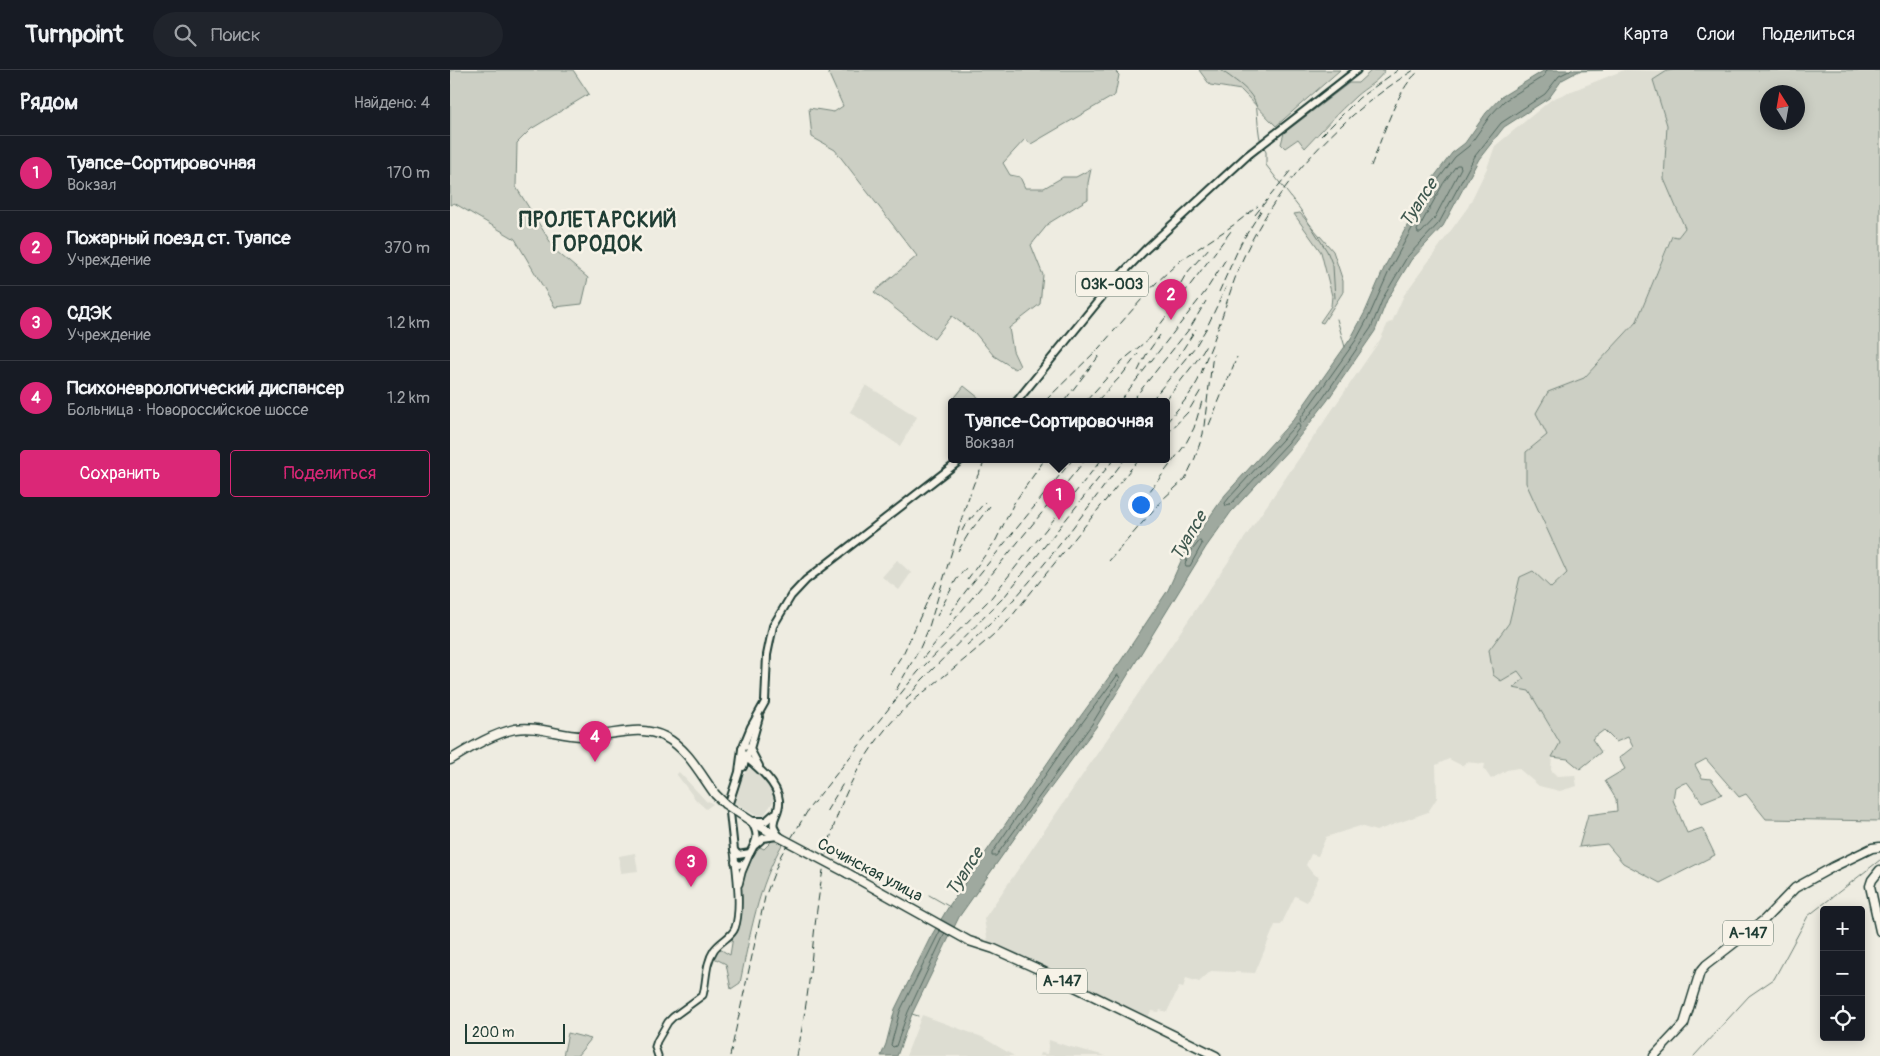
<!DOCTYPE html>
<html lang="ru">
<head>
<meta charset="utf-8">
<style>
  body { margin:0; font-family:Pangolin,sans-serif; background:#20242c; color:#f1f3f6 }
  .controls { position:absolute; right:15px; bottom:15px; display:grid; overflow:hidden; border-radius:5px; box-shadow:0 2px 12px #0003 }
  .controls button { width:45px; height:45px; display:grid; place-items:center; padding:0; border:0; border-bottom:1px solid #363941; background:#171b24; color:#f1f3f6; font:25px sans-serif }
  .compass { position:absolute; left:1310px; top:15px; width:45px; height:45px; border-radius:50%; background:#171b24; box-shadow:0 2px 12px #0003; rotate:349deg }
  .scale { position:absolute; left:15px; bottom:12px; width:100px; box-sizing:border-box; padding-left:5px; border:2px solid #1f3d34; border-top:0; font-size:14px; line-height:18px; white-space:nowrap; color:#1f3d34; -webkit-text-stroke:4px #f7f3e8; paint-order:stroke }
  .you { position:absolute; left:690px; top:434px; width:18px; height:18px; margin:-12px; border:4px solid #fff; border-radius:50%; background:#1a73e8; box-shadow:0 0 0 8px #1a73e833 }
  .badge { display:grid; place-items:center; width:32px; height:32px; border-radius:50%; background:#db2777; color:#fff; font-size:16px; font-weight:700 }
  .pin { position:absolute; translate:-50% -41px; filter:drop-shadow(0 1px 2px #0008) }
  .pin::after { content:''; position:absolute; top:26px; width:18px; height:15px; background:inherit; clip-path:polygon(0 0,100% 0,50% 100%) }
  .popup { position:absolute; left:498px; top:328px; width:222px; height:65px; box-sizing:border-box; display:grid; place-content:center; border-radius:5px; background:#171b24; filter:drop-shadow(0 1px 4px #0005); font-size:16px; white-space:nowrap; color:#9ea1a6 }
  .popup b { font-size:19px; color:#f1f3f6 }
  .popup::after { content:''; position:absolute; left:50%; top:100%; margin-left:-10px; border:10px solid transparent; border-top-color:#171b24 }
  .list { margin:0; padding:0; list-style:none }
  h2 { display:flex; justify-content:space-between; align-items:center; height:65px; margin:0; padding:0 20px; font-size:21px }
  h2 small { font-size:16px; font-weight:400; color:#9ea1a6 }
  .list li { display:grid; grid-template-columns:32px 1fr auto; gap:15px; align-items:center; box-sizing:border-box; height:75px; padding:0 20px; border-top:1px solid #363941 }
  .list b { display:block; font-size:19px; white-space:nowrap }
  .list p { margin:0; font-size:16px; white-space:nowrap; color:#9ea1a6 }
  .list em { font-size:16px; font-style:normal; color:#9ea1a6 }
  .actions { display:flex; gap:10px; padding:15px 20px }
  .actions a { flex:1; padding:11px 0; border:1px solid #db2777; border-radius:5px; text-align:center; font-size:18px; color:#db2777 }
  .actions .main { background:#db2777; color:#fff }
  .icon { flex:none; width:28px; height:28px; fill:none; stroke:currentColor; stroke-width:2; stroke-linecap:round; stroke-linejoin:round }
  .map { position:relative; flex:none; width:1430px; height:986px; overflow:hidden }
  header { display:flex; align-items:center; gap:30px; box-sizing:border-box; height:70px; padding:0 25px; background:#171b24; border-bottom:1px solid #363941 }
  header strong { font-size:24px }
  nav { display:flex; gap:28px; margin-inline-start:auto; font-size:18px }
  .search { width:350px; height:45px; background:#20242c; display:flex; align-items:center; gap:12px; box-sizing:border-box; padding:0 18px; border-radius:28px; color:#9ea1a6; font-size:19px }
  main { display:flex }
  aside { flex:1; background:#171b24 }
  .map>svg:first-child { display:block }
  .built { fill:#ddddd2 }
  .green { fill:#cccfc4; stroke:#76867c; fill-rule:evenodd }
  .water { fill:#9fa99f; stroke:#6c7e74 }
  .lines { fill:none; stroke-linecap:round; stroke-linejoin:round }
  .shore { stroke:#52685f; stroke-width:1 }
  .stream { stroke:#6c7e74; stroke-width:1 }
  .secondary-casing { stroke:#1f3d34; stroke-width:9 }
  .primary-casing { stroke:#1f3d34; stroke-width:10 }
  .highway-casing { stroke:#1f3d34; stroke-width:11 }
  .secondary { stroke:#f7f3e8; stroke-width:5.5 }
  .primary { stroke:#f7f3e8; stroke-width:6 }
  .highway { stroke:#f7f3e8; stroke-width:8 }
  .rail { stroke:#1f3d34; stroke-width:1; stroke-dasharray:8 4; stroke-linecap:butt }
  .highway-bridge-casing { stroke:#1f3d34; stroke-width:11; stroke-linecap:butt }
  .highway-bridge { stroke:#f7f3e8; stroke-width:8 }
  .labels { text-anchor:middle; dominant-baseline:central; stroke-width:5; stroke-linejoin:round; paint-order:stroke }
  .shield { fill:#f7f3e8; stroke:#60746a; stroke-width:1 }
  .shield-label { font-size:15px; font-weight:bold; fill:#1f3d34 }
  .street-label { font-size:16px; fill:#1f3d34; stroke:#f7f3e8 }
  .water-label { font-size:18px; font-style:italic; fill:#3f584f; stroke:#f7f3e8 }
  .district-label { font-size:21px; font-weight:bold; letter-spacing:1px; fill:#1f3d34; stroke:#f7f3e8 }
</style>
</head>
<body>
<header>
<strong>Turnpoint</strong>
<div class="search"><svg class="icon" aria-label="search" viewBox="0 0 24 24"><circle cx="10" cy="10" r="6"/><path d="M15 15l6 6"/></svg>Поиск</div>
<nav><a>Карта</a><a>Слои</a><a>Поделиться</a></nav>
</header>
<main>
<aside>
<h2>Рядом<small>Найдено: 4</small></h2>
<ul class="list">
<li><span class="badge">1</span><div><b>Туапсе-Сортировочная</b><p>Вокзал</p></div><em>170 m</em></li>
<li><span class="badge">2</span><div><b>Пожарный поезд ст. Туапсе</b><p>Учреждение</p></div><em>370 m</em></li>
<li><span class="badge">3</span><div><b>СДЭК</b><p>Учреждение</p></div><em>1.2 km</em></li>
<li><span class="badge">4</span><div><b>Психоневрологический диспансер</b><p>Больница · Новороссийское шоссе</p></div><em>1.2 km</em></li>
</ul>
<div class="actions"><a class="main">Сохранить</a><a>Поделиться</a></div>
</aside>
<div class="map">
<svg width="1430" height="986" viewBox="0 0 1430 986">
  <rect width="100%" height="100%" fill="#eeece1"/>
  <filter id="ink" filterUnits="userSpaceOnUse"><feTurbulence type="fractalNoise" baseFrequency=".02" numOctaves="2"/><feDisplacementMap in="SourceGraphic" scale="10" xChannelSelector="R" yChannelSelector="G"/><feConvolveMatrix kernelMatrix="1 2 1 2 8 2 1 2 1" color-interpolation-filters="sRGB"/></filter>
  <g filter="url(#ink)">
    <g class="built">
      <path d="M1174,0L1217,1L1203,10L1217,55L1214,108L1235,158L1228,167L1221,166L1187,251L1134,308L1098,323L1097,365L1076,413L1117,503L1101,518L1083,501L1070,507L1059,553L1039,580L1068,601L1074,610L1064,617L1079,621L1110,673L1102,687L1101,700L1107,706L1125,705L1127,716L1110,721L1089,716L1068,698L1057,700L1041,709L1034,699L1035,694L1016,692L1013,696L999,689L986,695L987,728L978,742L926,761L910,756L876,767L868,786L861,784L856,795L863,804L869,807L857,832L845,826L831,855H825L805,903L761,901L749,912L736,908L733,918L729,917L717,942L710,940L709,942L701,941L696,951L538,873L534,849L930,270L938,253L942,252L954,225L1018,137L1037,98L1045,76L1102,29Z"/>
      <path d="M416,315L467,347L450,376L400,342Z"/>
      <path d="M447,490L461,503L449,520L432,507Z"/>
      <path d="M298,699H305L320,719L324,726L323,732L314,745H305L284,732L290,710Z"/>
      <path d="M229,702L257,732L258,731L263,734L256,739L246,730L227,705V704Z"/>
      <path d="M185,783L188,801L171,803L169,786Z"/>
      <path d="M472,945L532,967L564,986H456Z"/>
      <path d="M599,970L617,976L656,986H589L590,983L597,984Z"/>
    </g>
    <g class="green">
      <path d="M0,0H123L139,24L81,59L67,73L66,117L106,181L138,208L132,234L105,237L65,169L4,133L0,135Z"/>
      <path d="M377,0H664L669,5L665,25L581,74L575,69L553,93L560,105L570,107L575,118H594L613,107H626L641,99L638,113V129L599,153L581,175L593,205L590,234L559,258L563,281L570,296L565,299L544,286L525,263L502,246L484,269L424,222L467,186L385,80L362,67L359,38L384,42L393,36Z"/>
      <path d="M749,0H890L826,56L791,20L760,15Z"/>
      <path d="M922,0H935C928,12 916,17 906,26C888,42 872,60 855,78L848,69L835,78L831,74L834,63L899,13H908Z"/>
      <path d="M1224,0H1430V751L1316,749L1296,724L1289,727L1256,689L1245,695L1252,708L1261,709L1272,724L1252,732L1237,712L1225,717L1223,730L1237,763L1252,758L1265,785L1210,813L1173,793L1157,774L1129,777L1138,745L1167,741L1166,729L1155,711L1175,699L1169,688L1183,677L1178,667L1166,672L1154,660L1142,669L1151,682L1130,699L1118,689L1102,687L1110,673L1079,621L1063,618L1074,609L1068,601L1051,611L1043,605L1039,580L1059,553L1070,507L1083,501L1101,518L1117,503L1076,413V382L1097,365L1086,343L1098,322L1134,308L1187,251L1222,166L1228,167L1235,158L1214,109L1217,55L1203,10L1217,1ZM1318,22H1348V52H1318Z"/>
      <path d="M850,143L883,181L893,211V222L873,253L870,252L881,236L882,226L871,182L844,144Z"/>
      <path d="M514,316L529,328L527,331H502Z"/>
      <path d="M323,770L333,773C308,816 300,865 290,913L281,919L276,894L262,887L268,878L280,885L283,867L288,857L289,822L293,802L308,776L314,779Z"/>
      <path d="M118,963L141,969L127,986H113Z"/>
    </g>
    <path class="water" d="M1095,0H1153L1129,1L1112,10L1099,28L1054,57L1029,89L993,156L961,190L937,230L925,261L877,331L842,376L781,442L756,477L646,657L585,739L509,847L462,944L447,986H431L436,974L445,939L480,868L499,836L614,669L670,592L718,520L735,482L775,425L844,349L901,268L915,242L935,196L984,107L1002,83L1015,73L1036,43L1051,27Z"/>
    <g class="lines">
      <g class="shore">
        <path d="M1097,0L1094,6L1054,31L1040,46L1019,76L1005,87L988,110L940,199L920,244L906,270L850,349L851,353L854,352L873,328L921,258L933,228L957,187L989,153L1025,86L1051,53L1095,24L1109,6L1121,0"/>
        <path d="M1007,95H1010L1011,98L984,149L971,163H968L967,160L971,154L993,114Z"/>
        <path d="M848,353L850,357L838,373L780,435L776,436L775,433L779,428Z"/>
        <path d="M750,471L752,474L740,496H736L735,494L739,484Z"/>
        <path d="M668,605L670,608L642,654L546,786H542V783L618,672Z"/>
        <path d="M490,861L450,941L441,975L443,977L446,976L458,942L495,863"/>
      </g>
      <g class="stream">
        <path d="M771,0C785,11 806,22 807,41C808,52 808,62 811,73"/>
        <path d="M813,76L816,82V95L850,139L877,181L883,196L885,228"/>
        <path d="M887,249L895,277"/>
        <path d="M479,825L500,837"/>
        <path d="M462,944L468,946"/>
        <path d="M1244,986L1299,926L1324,909L1358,846L1430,790"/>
      </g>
      <defs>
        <g id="secondary">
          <path d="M289,814L292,802L300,783"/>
          <path d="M208,986L205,977L207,971L218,952L223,947L253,925C257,909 255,894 264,880C270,871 282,867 285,858C292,839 286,800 284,780"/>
        </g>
        <g id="primary">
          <path d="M567,331L663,213L696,179L798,85L907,0"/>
          <path d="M309,696L300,679L309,647"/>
          <path d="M293,697L300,679L299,677L295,676L292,679L293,685C306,696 327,712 329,730C331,746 315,750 330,767"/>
          <path d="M301,751C309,764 308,769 300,783L288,785L284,780L279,733L289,702L292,679L301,657L315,632L317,585L323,556L341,526L356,510L512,389"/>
          <path d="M302,751H316L324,744"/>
          <path d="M305,775L313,768L327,766"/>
          <path d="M285,792L289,795L295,793"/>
        </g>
        <g id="highway">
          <path d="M0,690C20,678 42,664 65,659C88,655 110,666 133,666C162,667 187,653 215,667C237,678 251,705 265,724"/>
          <path d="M301,751L331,768"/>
          <path d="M1430,800L1422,810L1420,816L1430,861"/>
          <path d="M397,803L519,871L544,879L586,898L766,986"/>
          <path d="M1204,986L1234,954L1250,902L1256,895L1314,850L1345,818L1383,797L1422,778L1430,777"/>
        </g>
      </defs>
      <use href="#secondary" class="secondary-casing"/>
      <use href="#primary" class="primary-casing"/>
      <use href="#highway" class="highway-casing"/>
      <use href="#secondary" class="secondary"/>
      <use href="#primary" class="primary"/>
      <use href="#highway" class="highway"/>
      <g class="rail">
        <path d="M871,66L909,28L948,0"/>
        <path d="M921,96C931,71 947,19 967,3"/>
        <path d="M805,145L841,100"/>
        <path d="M769,222L791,173L811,141"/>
        <path d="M719,234L736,204L760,177"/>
        <path d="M726,290L746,259"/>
        <path d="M688,301L696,285L710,265"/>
        <path d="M615,330L649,286"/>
        <path d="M595,331L649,278L706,213L731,190L785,154L808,136"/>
        <path d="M636,331L672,291L700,268L781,161"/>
        <path d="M647,331L672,305L688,284"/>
        <path d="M670,331L755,222L776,189"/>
        <path d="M682,331L740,258L756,231"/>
        <path d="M701,331L745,277L756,259L776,217"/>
        <path d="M715,331L747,290L757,274"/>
        <path d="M716,353C727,340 738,328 746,314C751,306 753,297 756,289C770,258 778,224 791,193C824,115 893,44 964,0"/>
        <path d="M759,355L787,287"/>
        <path d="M716,365L738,342L751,320"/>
        <path d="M693,430L735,375L744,358L753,328"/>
        <path d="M512,461L514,457L535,432"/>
        <path d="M508,481L519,463L540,436"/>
        <path d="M659,491L713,429L735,409L745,388L753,364L763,284"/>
        <path d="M517,510L546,470L564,433L595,389"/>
        <path d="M500,544L515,522L623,389"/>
        <path d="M487,546L506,510L516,498"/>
        <path d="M517,575C579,522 625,453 675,389"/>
        <path d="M473,588L636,389"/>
        <path d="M440,604L454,582L488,508"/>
        <path d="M446,620L470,578L478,560L516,435L524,413L536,389"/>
        <path d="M456,630L472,610L555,526L664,389"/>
        <path d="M376,742L394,712"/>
        <path d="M280,986L315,827L331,785L360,737L468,602L541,528L652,389"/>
        <path d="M347,986C352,959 357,931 360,903C370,808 375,732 439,655C457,634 478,619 499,602C519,586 538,570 557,552L689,389"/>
      </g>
      <defs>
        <g id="highway-bridge">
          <path d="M265,724L275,734L301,751"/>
          <path d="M331,768L397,803"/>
        </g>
      </defs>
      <use href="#highway-bridge" class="highway-bridge-casing"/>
      <use href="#highway-bridge" class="highway-bridge"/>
    </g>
  </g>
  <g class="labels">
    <g class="shield">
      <rect x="626" y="201.5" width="72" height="25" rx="4"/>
      <rect x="1273" y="850.5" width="50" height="25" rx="4"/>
      <rect x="587" y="898.5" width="50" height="25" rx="4"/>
    </g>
    <g class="shield-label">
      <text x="662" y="214">03К-003</text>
      <text x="1298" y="863">А-147</text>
      <text x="612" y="911">А-147</text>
    </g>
    <g class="street-label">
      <text transform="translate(420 800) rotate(28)">Сочинская улица</text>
    </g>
    <g class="water-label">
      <text transform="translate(969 133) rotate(-57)">Туапсе</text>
      <text transform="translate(739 466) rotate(-59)">Туапсе</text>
      <text transform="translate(515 802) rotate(-57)">Туапсе</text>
    </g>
    <g class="district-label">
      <text x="148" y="150">ПРОЛЕТАРСКИЙ<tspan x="148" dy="24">ГОРОДОК</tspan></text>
    </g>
  </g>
</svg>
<div class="controls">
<button>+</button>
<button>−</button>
<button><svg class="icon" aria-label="locate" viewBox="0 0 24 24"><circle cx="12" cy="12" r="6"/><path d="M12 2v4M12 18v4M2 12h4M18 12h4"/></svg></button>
</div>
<svg class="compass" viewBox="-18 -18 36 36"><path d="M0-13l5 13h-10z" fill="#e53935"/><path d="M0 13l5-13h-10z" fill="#9ea1a6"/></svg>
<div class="scale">200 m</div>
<div class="you"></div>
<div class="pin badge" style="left:609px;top:450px">1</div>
<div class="popup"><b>Туапсе-Сортировочная</b>Вокзал</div>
<div class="pin badge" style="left:721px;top:250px">2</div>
<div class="pin badge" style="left:241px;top:817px">3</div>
<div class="pin badge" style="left:145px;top:692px">4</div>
</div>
</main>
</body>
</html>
